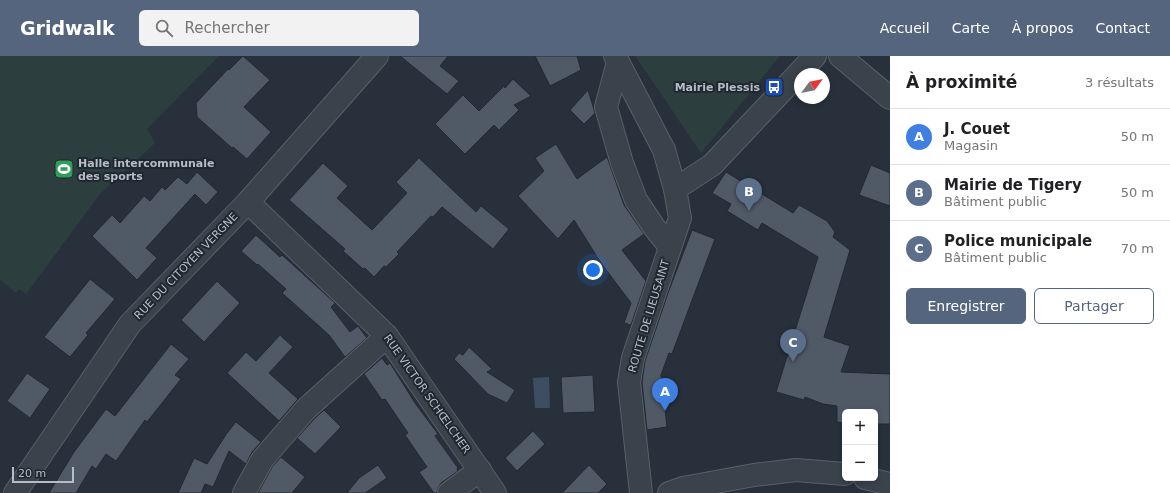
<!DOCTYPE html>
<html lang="fr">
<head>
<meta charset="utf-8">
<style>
  body { margin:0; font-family:"DejaVu Sans",sans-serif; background:#f2f2f2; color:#202124 }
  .controls { position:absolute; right:12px; bottom:12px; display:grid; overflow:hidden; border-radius:6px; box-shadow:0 2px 6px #0003 }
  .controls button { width:36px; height:36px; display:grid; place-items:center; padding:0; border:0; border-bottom:1px solid #e0e0e0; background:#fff; color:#202124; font:20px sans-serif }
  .compass { position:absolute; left:794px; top:12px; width:36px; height:36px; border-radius:50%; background:#fff; box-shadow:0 2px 6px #0003; rotate:57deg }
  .scale { position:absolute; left:12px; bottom:10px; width:62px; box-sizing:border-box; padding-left:4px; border:2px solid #b6bdc7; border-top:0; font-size:11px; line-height:14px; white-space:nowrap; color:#b6bdc7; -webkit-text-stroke:3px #1f2730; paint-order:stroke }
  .you { position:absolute; left:593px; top:214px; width:14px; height:14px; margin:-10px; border:3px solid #fff; border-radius:50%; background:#1a73e8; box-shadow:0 0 0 6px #1a73e833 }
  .badge { display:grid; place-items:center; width:26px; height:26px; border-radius:50%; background:#55657e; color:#fff; font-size:13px; font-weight:700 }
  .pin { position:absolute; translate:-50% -33px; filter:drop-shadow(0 1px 2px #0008) }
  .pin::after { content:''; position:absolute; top:21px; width:14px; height:12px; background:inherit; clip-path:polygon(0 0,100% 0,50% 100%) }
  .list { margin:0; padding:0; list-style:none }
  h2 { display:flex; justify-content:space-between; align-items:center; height:52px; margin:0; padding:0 16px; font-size:17px }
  h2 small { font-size:13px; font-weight:400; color:#757577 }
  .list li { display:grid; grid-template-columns:26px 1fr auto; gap:12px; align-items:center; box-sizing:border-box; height:56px; padding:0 16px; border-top:1px solid #e0e0e0 }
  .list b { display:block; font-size:15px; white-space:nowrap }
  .list p { margin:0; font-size:13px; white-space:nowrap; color:#757577 }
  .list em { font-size:13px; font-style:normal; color:#757577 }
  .actions { display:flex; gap:8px; padding:12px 16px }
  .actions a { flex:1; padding:9px 0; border:1px solid #55657e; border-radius:6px; text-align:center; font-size:14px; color:#55657e }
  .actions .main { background:#55657e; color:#fff }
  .icon { flex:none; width:22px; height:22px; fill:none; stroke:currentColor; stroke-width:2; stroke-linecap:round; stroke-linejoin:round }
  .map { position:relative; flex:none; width:890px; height:437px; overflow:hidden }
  header { display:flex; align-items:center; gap:24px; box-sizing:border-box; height:56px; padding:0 20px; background:#55657e; color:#fff }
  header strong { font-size:19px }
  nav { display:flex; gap:22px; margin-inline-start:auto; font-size:14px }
  .search { width:280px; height:36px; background:#f2f2f2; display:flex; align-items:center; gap:10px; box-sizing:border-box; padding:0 14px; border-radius:6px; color:#757577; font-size:15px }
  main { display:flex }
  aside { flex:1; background:#fff }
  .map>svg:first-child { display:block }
  .green { fill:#2c3e3e }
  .water { fill:#3e4e62 }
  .building { fill:#505966; stroke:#212932 }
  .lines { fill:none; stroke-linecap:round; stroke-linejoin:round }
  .minor-casing { stroke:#586069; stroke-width:24 }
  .minor { stroke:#3a424b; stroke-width:22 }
  .labels { text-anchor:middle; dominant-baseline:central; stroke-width:4; stroke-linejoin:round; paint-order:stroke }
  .poi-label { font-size:11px; font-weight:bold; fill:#b6bdc7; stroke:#1f2730; text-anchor:end }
  .street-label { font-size:11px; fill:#b6bdc7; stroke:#1f2730 }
</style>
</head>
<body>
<header>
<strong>Gridwalk</strong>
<div class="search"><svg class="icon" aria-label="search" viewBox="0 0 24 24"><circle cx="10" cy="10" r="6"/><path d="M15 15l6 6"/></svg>Rechercher</div>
<nav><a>Accueil</a><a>Carte</a><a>À propos</a><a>Contact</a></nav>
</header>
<main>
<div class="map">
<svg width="890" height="437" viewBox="0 0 890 437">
  <rect width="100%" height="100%" fill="#27303b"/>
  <g class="green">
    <path d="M0,0H219L147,73L155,87L100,138L26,238L19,233L16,237L0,224Z"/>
    <path d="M635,0H780L701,97Z"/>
  </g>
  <path class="water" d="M549,321L550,352H535L533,322Z"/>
  <g class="building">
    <path d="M243,0L270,24L244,51L271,76L247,103L233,91L232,92L197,61L196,47L228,13L229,14Z"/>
    <path d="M400,0H448L440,10L459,25L447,38Z"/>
    <path d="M535,0H577L581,14L550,30Z"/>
    <path d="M513,23L531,40L514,49L519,54L499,74L494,69L465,98L435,68L463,39L479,55L504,30L505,32Z"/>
    <path d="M588,34L595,57L584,68L570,54Z"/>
    <path d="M556,88L577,123L607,101L624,149L644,178L622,194L646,225L631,269L624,267L631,247L601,207L574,164L558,183L518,140L544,115L535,102Z"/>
    <path d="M419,102L476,156L481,150L509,173L493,193L442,151L433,161L431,160L397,196L399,198L386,211L384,210L374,221L365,212L363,213L343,195L345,193L289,144L323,107L348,130L337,142L372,174L407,137L396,126Z"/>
    <path d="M871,109L890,117V150L859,139Z"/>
    <path d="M197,116L218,136L206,149L195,138L146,192L157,202L137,224L92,180L112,159L120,167L144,140L150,145L162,131L165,134L178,121L187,128Z"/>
    <path d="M726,116L793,157L799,149L827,165L835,176L833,181L850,194L824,281L850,290L841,316L890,318V368H875V356H845V367L837,366V350L823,348L805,341L804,344L776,336L818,201L762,167L758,174L727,155L731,148L712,137Z"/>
    <path d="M692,174L715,183L672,298L669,297L661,319L667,371L647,374L642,326L645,305L668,237Z"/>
    <path d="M256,179L280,201L282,199L335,247L331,251L350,276L358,270L367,282L345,301L329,279L282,237L286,233L258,208L257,209L241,195Z"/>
    <path d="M90,223L115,243L86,277L88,279L70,301L44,281Z"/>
    <path d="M217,225L240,247L204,286L181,264Z"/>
    <path d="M280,279L293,291L269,317L298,343L279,365L227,317L246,296L256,305Z"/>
    <path d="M171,288L189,303L175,319L181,323L147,366L145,364L116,405L106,398L96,413L92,410L76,437H49L74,396L106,353L115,360Z"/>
    <path d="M469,291L492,313L487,316L515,334L507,347L488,338L454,303L459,297L463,299Z"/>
    <path d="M382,302L387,309L390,307L415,347L438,378L435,380L458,412L457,413L458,415L441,427L438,432L437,437H434L419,416L427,411L405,379L408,377L385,343L382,344L364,318Z"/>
    <path d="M27,317L50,333L30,362L7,345Z"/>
    <path d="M593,319L595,356L563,357L561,321Z"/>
    <path d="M324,354L341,371L315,398L297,382L315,362Z"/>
    <path d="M236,366L261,386L252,396L246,408L229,395L213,431L205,428L201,437H178L194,402L207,408L227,377Z"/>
    <path d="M533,375L545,388L517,415L505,402Z"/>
    <path d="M281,401L305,421L292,437H258L272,411Z"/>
    <path d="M378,409L387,422L365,437H347L359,422Z"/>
    <path d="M589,409L607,428L598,437H562Z"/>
  </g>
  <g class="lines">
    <defs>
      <g id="minor">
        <path d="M615,0L664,94L675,133L680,162L633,302L629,326L641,437"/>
        <path d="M840,0L890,42"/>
        <path d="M618,6L606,51L622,107L636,144L654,171L670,191"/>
        <path d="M675,133L712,109L815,0"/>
        <path d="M248,146L387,280L495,437"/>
        <path d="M865,422L890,428"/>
        <path d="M15,437L130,268L248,146L377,0"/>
        <path d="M244,437L262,404L306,353L387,280"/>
        <path d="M449,437L480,414"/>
        <path d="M669,437L683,432L754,419L796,414L845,418"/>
      </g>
    </defs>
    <use href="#minor" class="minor-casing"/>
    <use href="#minor" class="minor"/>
  </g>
  <defs>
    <symbol id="bus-square" viewBox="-11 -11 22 22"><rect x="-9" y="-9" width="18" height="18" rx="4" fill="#1a4fb4" stroke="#1f2730"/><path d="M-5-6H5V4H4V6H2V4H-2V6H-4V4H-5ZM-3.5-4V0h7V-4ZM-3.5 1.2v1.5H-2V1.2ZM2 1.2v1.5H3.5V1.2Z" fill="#fff"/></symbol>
    <symbol id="stadium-square" viewBox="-11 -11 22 22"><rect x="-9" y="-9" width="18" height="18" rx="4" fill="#2e9e5b" stroke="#1f2730"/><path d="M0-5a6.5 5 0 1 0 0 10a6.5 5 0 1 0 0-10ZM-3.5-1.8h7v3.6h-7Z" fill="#fff"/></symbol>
  </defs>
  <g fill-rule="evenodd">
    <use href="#bus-square" x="763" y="20" width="22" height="22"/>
    <use href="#stadium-square" x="53" y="102" width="22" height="22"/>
  </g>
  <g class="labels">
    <g class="poi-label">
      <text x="760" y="31">Mairie Plessis</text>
      <text x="78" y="107" text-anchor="start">Halle intercommunale<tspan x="78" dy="13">des sports</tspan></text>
    </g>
    <g class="street-label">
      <text transform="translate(186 210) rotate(-46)">RUE DU CITOYEN VERGNE</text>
      <text transform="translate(649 260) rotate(-73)">ROUTE DE LIEUSAINT</text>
      <text transform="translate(427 338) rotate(55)">RUE VICTOR SCHŒLCHER</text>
    </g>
  </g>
</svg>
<div class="controls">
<button>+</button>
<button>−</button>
</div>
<svg class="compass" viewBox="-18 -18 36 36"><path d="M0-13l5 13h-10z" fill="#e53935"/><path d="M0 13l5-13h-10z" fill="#757577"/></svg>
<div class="scale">20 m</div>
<div class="you"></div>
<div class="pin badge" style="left:665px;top:355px;background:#3f7fe0">A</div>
<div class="pin badge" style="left:749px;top:155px;background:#5c6f8a">B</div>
<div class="pin badge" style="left:793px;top:306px;background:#5c6f8a">C</div>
</div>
<aside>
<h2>À proximité<small>3 résultats</small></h2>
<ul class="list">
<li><span class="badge" style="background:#3f7fe0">A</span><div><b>J. Couet</b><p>Magasin</p></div><em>50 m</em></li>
<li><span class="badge" style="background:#5c6f8a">B</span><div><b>Mairie de Tigery</b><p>Bâtiment public</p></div><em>50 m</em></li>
<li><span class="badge" style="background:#5c6f8a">C</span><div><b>Police municipale</b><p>Bâtiment public</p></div><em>70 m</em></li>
</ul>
<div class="actions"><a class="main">Enregistrer</a><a>Partager</a></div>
</aside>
</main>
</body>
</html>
